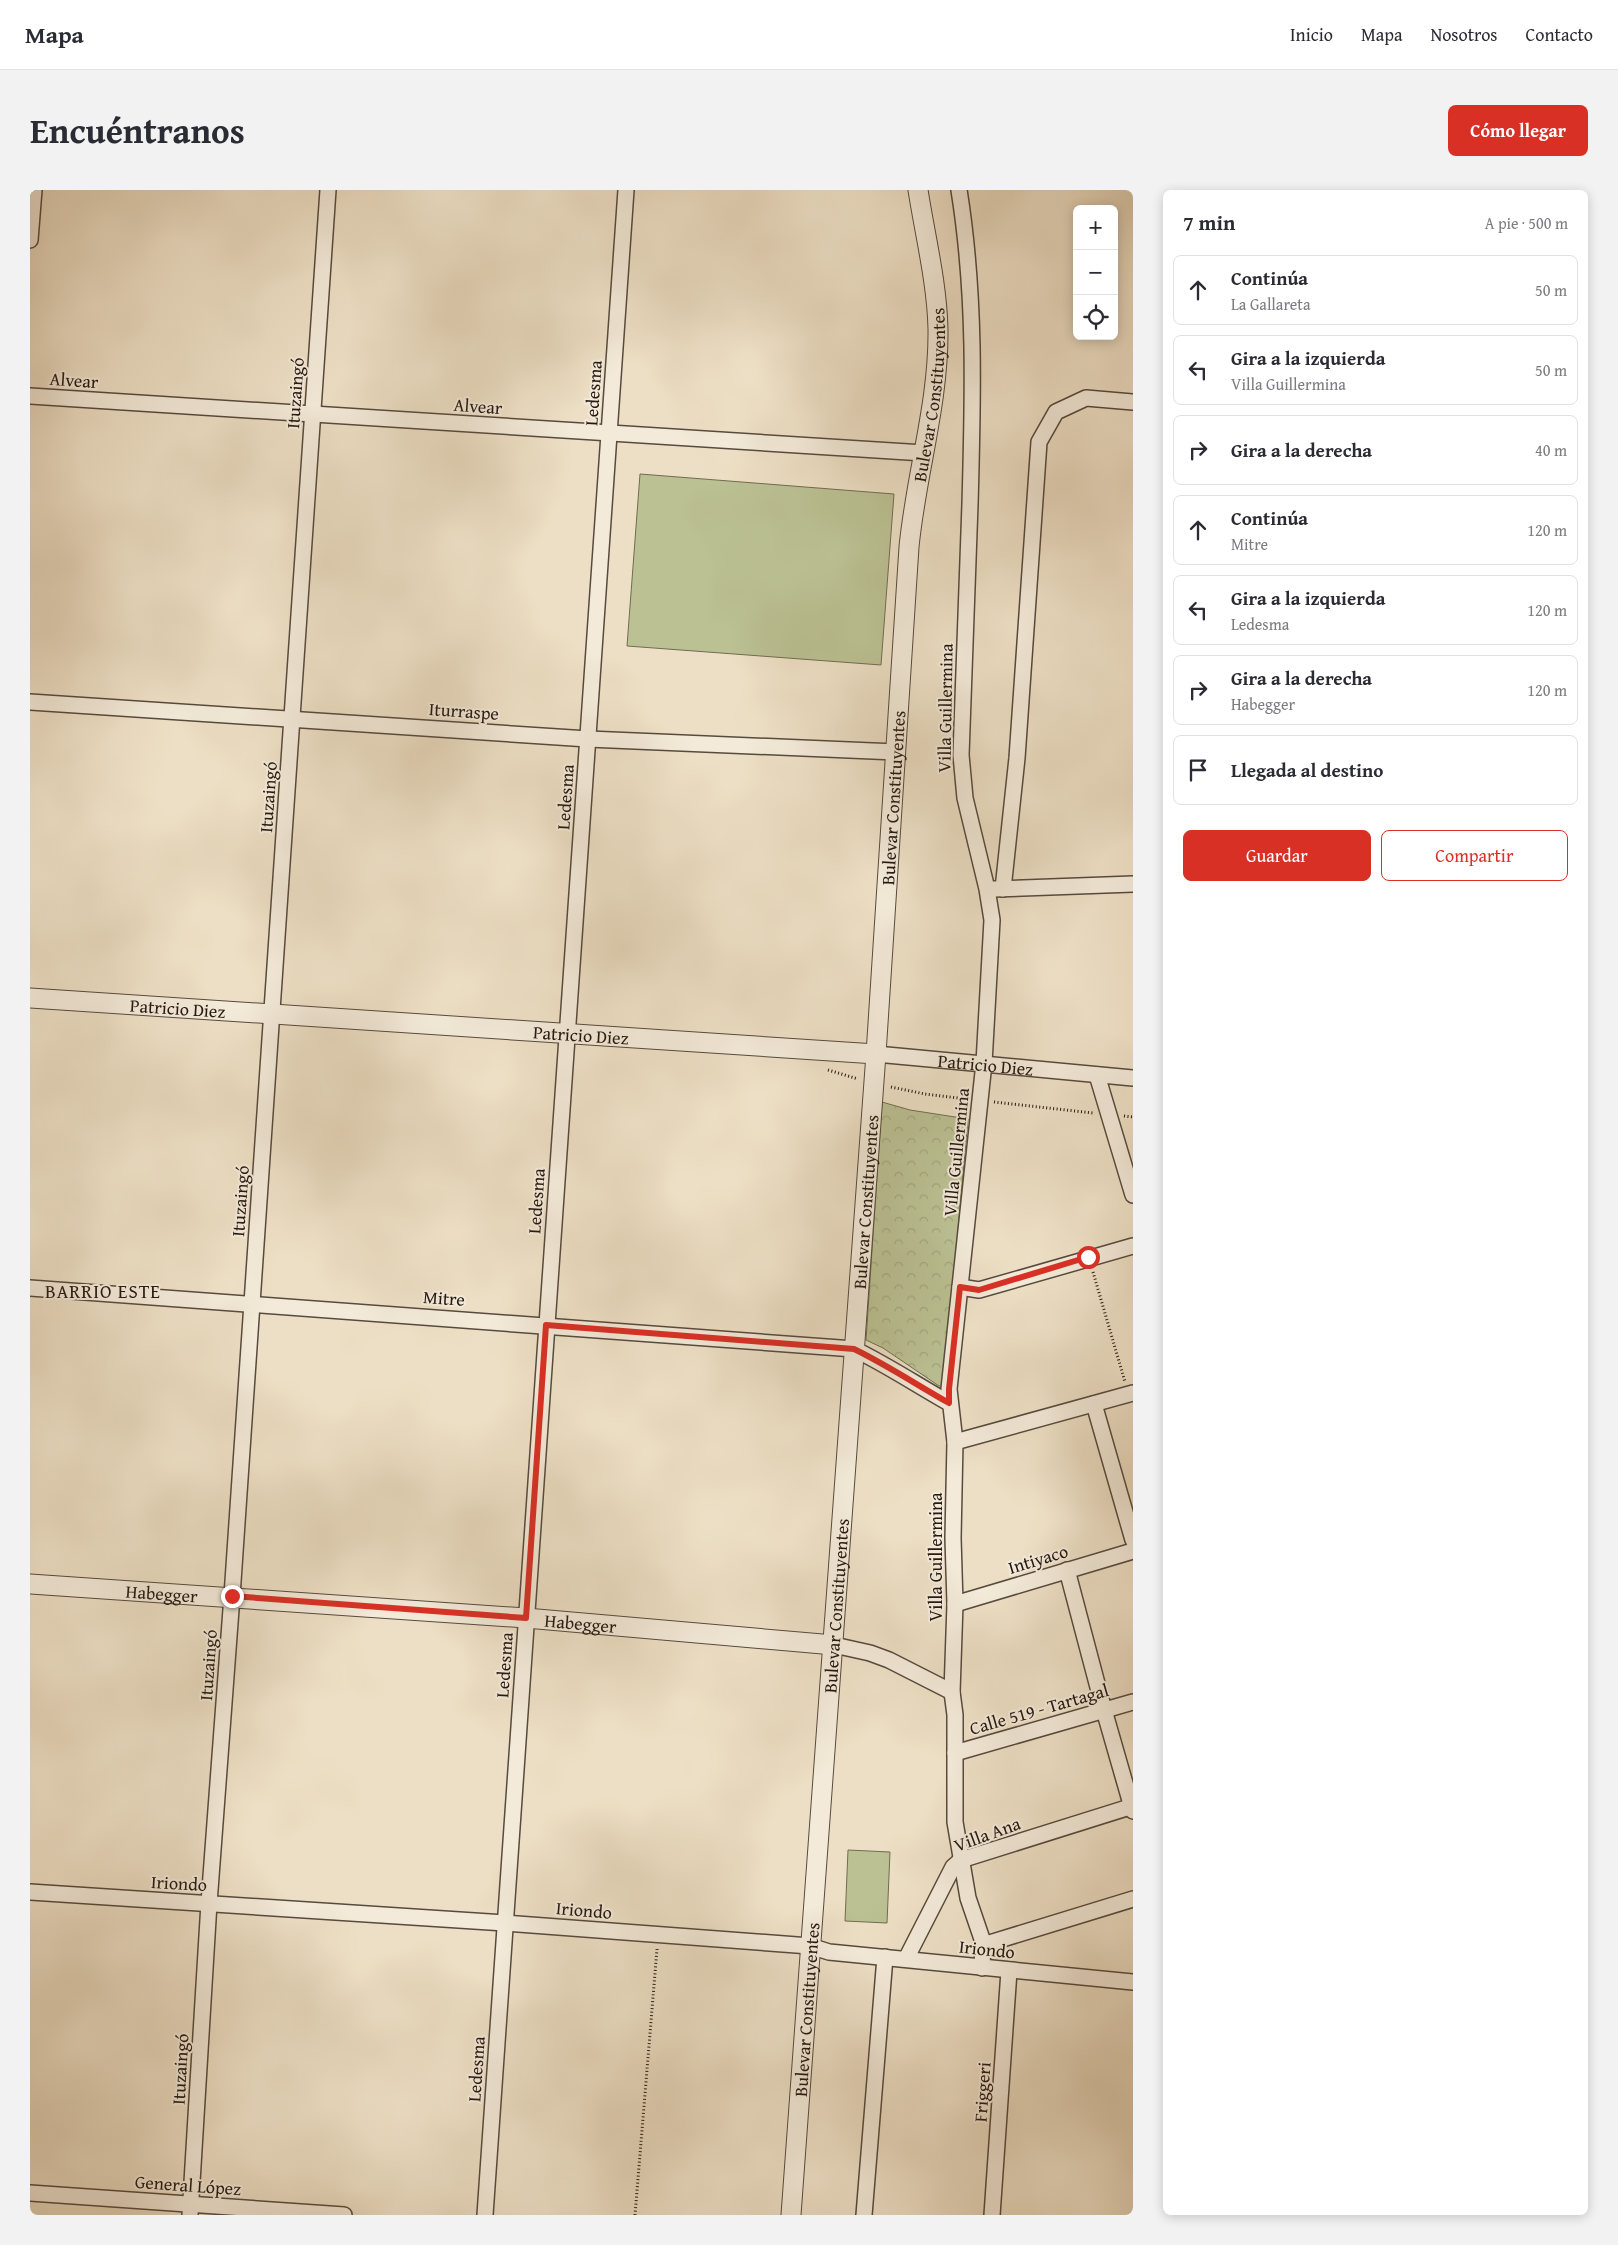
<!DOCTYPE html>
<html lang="es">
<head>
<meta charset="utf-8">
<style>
  body { margin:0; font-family:"Gentium Book Plus",serif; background:#f2f2f3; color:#2b2b33 }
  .controls { position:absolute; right:15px; top:15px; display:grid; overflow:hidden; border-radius:8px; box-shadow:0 2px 12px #0003 }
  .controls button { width:45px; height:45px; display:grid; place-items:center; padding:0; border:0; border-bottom:1px solid #e1e1e2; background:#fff; color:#2b2b33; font:25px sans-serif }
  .stop { position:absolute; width:15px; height:15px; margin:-11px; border:4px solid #d93025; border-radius:50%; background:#fff }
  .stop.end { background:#d93025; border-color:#fff; box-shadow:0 1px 5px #0008 }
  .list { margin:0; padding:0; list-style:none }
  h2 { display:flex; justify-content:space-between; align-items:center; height:65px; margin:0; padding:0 20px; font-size:21px }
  h2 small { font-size:16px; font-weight:400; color:#7c7c81 }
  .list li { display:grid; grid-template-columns:32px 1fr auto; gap:15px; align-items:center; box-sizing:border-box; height:70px; margin:0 10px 10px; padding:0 10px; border:1px solid #e1e1e2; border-radius:8px }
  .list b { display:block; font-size:19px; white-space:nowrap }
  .list p { margin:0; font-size:16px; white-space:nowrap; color:#7c7c81 }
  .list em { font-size:16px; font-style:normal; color:#7c7c81 }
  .actions { display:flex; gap:10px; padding:15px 20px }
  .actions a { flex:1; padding:11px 0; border:1px solid #d93025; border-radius:8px; text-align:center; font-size:18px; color:#d93025 }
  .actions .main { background:#d93025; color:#fff }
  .icon { flex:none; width:28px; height:28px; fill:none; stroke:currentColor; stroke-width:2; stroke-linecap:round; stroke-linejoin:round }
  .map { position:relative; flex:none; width:1103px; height:2025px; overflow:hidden; border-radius:8px }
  header { display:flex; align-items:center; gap:30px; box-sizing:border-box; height:70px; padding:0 25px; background:#fff; border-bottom:1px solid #e1e1e2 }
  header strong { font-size:24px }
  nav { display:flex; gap:28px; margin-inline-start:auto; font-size:18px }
  .intro { display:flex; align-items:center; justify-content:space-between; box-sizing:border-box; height:120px; padding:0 30px }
  h1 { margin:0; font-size:35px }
  .button { padding:12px 22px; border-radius:8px; background:#d93025; color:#fff; font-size:18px; font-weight:700 }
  main { display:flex; gap:30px; padding:0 30px }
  aside { flex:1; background:#fff; border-radius:8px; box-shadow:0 2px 12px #0003 }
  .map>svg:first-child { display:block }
  .green { fill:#bbc193; stroke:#706c52 }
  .park { fill:url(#park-crowns); stroke:#706c52 }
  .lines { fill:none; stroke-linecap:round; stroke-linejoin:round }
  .minor-casing { stroke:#574a3e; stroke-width:18 }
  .tertiary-casing { stroke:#574a3e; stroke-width:21 }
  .path { stroke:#251811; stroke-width:3; stroke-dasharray:1 2.5; stroke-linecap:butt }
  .minor { stroke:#f3ead9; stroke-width:15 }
  .tertiary { stroke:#f3ead9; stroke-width:19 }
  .route { stroke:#d93025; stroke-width:6 }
  .labels { text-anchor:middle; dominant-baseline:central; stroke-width:4; stroke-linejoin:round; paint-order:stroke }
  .street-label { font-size:18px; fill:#251811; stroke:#f3ead9 }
  .neighbourhood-label { font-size:19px; letter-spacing:1px; fill:#251811; stroke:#f3ead9 }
</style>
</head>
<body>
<header>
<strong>Mapa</strong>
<nav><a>Inicio</a><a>Mapa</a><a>Nosotros</a><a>Contacto</a></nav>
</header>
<div class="intro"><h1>Encuéntranos</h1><a class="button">Cómo llegar</a></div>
<main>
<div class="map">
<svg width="1103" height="2025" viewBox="0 0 1103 2025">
  <defs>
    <pattern id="park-crowns" width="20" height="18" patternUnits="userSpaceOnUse" patternTransform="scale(1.25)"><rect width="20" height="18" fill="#bbc193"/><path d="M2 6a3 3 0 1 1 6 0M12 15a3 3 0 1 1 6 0" fill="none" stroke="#a1a57e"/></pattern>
  </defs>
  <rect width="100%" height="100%" fill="#eddfc5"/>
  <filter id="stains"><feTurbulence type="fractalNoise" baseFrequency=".004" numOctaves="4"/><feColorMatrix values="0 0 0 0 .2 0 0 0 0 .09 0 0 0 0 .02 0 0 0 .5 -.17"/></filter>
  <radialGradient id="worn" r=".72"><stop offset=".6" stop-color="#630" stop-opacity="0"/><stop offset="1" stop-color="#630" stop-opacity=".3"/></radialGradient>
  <g class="green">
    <path d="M610,284L864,304L851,475L597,456Z"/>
    <path d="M818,1660L860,1662L857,1733L815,1731Z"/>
  </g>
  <path class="park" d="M852,912L880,920L938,929L914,1196H909L853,1158L836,1150Z"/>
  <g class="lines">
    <defs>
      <g id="minor">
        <path d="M929,0C946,106 943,208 940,314C937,398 934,481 931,565L935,608L957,699L962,730L954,873L919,1199L925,1252L923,1348L925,1414L922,1502L925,1525V1632L938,1708L953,1752L952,1778"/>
        <path d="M0,50L4,0"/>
        <path d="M0,206L894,263"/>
        <path d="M0,512L558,549L866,562"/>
        <path d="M964,699L1103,694"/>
        <path d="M973,699L987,568L1009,252L1026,222L1056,208L1103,212"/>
        <path id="s1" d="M846,864L1103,888"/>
        <path d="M1067,885L1103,1005"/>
        <path d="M930,1097L949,1100L1103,1056"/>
        <path d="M0,1098L824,1159C857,1175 887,1195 919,1213"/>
        <path d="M1064,1214L1103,1350"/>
        <path d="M925,1252L1103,1203"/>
        <path d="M1037,1380L1074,1520L1103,1621"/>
        <path d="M925,1414L1103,1361"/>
        <path d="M804,1455L840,1463L859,1470L922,1502"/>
        <path d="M925,1563L1103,1512"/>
        <path d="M0,1702L475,1733L780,1756L799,1762L1103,1792"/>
        <path d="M953,1755L1103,1709"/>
        <path d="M876,1769L923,1677L931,1670L1103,1616"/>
        <path d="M0,2003L314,2025"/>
        <path d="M160,2025L179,1713L202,1406L298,0"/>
        <path d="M455,2025L596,0"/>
        <path d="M834,2025L855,1767"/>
        <path d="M962,2025L979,1781"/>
      </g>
      <g id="tertiary">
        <path id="s2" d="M0,808L846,864"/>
        <path id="s3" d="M0,1394L496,1428L804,1455"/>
        <path id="s4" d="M761,2025L846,864L879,357C886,284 909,213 908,139C907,93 895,45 888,0"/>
      </g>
    </defs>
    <use href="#minor" class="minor-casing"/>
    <use href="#tertiary" class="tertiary-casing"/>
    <g class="path">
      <path d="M798,880L828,889"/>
      <path d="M861,897L895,904L936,909"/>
      <path d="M964,912L1063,923"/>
      <path d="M1094,926L1103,927"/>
      <path d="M1063,1082L1095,1192"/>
      <path d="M605,2025L627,1759"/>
    </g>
    <use href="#minor" class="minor"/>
    <use href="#tertiary" class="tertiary"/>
  </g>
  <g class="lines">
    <path class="route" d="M202,1406L496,1428L516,1135L824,1159C857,1175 887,1195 919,1213V1199L930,1097L949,1100L1058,1067"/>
  </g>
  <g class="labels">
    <g class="street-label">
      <text transform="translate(44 190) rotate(4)">Alvear</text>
      <text transform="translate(265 203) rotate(-86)">Ituzaingó</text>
      <text transform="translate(563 203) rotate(-86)">Ledesma</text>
      <text stroke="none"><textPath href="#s4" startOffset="1826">Bulevar Constituyentes</textPath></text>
      <text transform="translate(448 216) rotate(4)">Alvear</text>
      <text transform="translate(915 518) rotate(-89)">Villa Guillermina</text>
      <text transform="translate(434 521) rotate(4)">Iturraspe</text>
      <text transform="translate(238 607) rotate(-86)">Ituzaingó</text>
      <text transform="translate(535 607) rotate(-86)">Ledesma</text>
      <text stroke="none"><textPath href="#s4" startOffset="1421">Bulevar Constituyentes</textPath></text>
      <text stroke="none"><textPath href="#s2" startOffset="148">Patricio Diez</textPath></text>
      <text stroke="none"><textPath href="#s2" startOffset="552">Patricio Diez</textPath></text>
      <text stroke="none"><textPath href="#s1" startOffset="110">Patricio Diez</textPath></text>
      <text transform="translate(926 962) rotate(-84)">Villa Guillermina</text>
      <text transform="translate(210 1011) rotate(-86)">Ituzaingó</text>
      <text transform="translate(506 1011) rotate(-86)">Ledesma</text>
      <text stroke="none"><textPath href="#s4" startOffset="1016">Bulevar Constituyentes</textPath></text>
      <text transform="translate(414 1108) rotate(4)">Mitre</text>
      <text transform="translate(905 1367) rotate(-90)">Villa Guillermina</text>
      <text transform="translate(1008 1369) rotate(-17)">Intiyaco</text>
      <text stroke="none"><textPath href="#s3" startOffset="132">Habegger</textPath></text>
      <text stroke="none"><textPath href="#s4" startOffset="611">Bulevar Constituyentes</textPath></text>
      <text stroke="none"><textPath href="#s3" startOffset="552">Habegger</textPath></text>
      <text transform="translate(178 1475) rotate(-86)">Ituzaingó</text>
      <text transform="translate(474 1475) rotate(-86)">Ledesma</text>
      <text transform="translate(1009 1519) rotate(-16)">Calle 519 - Tartagal</text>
      <text transform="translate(957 1644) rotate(-20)">Villa Ana</text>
      <text transform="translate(149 1693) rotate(3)">Iriondo</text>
      <text transform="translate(554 1720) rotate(5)">Iriondo</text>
      <text transform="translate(957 1759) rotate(6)">Iriondo</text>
      <text stroke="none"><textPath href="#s4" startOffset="206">Bulevar Constituyentes</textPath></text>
      <text transform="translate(150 1879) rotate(-87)">Ituzaingó</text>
      <text transform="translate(446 1879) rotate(-86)">Ledesma</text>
      <text transform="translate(952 1902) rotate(-86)">Friggeri</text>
      <text transform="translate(158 1995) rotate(4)">General López</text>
    </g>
    <g class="neighbourhood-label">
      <text x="73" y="1101">BARRIO ESTE</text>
    </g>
  </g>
  <rect width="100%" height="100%" filter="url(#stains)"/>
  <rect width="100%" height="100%" fill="url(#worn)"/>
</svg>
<div class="controls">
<button>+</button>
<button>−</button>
<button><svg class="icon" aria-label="locate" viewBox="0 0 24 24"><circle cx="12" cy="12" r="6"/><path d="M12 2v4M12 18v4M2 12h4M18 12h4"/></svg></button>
</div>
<div class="stop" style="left:1058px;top:1067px"></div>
<div class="stop end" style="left:202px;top:1406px"></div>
</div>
<aside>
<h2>7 min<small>A pie · 500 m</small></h2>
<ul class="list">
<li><svg class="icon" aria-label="ahead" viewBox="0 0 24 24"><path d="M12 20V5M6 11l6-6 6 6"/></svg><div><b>Continúa</b><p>La Gallareta</p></div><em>50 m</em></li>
<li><svg class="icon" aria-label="left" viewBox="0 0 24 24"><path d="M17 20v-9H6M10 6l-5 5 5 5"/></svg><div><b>Gira a la izquierda</b><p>Villa Guillermina</p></div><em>50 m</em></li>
<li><svg class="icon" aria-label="right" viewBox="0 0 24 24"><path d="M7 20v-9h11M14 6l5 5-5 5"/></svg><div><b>Gira a la derecha</b></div><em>40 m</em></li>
<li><svg class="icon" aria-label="ahead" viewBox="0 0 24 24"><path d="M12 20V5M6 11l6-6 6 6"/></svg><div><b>Continúa</b><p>Mitre</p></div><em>120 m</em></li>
<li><svg class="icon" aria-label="left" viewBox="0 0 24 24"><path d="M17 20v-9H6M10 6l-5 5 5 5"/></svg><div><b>Gira a la izquierda</b><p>Ledesma</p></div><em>120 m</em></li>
<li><svg class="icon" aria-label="right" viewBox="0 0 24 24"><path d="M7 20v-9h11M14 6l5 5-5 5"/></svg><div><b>Gira a la derecha</b><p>Habegger</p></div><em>120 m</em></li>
<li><svg class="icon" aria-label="arrive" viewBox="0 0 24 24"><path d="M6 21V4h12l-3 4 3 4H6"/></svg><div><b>Llegada al destino</b></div></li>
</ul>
<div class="actions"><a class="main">Guardar</a><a>Compartir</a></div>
</aside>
</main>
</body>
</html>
